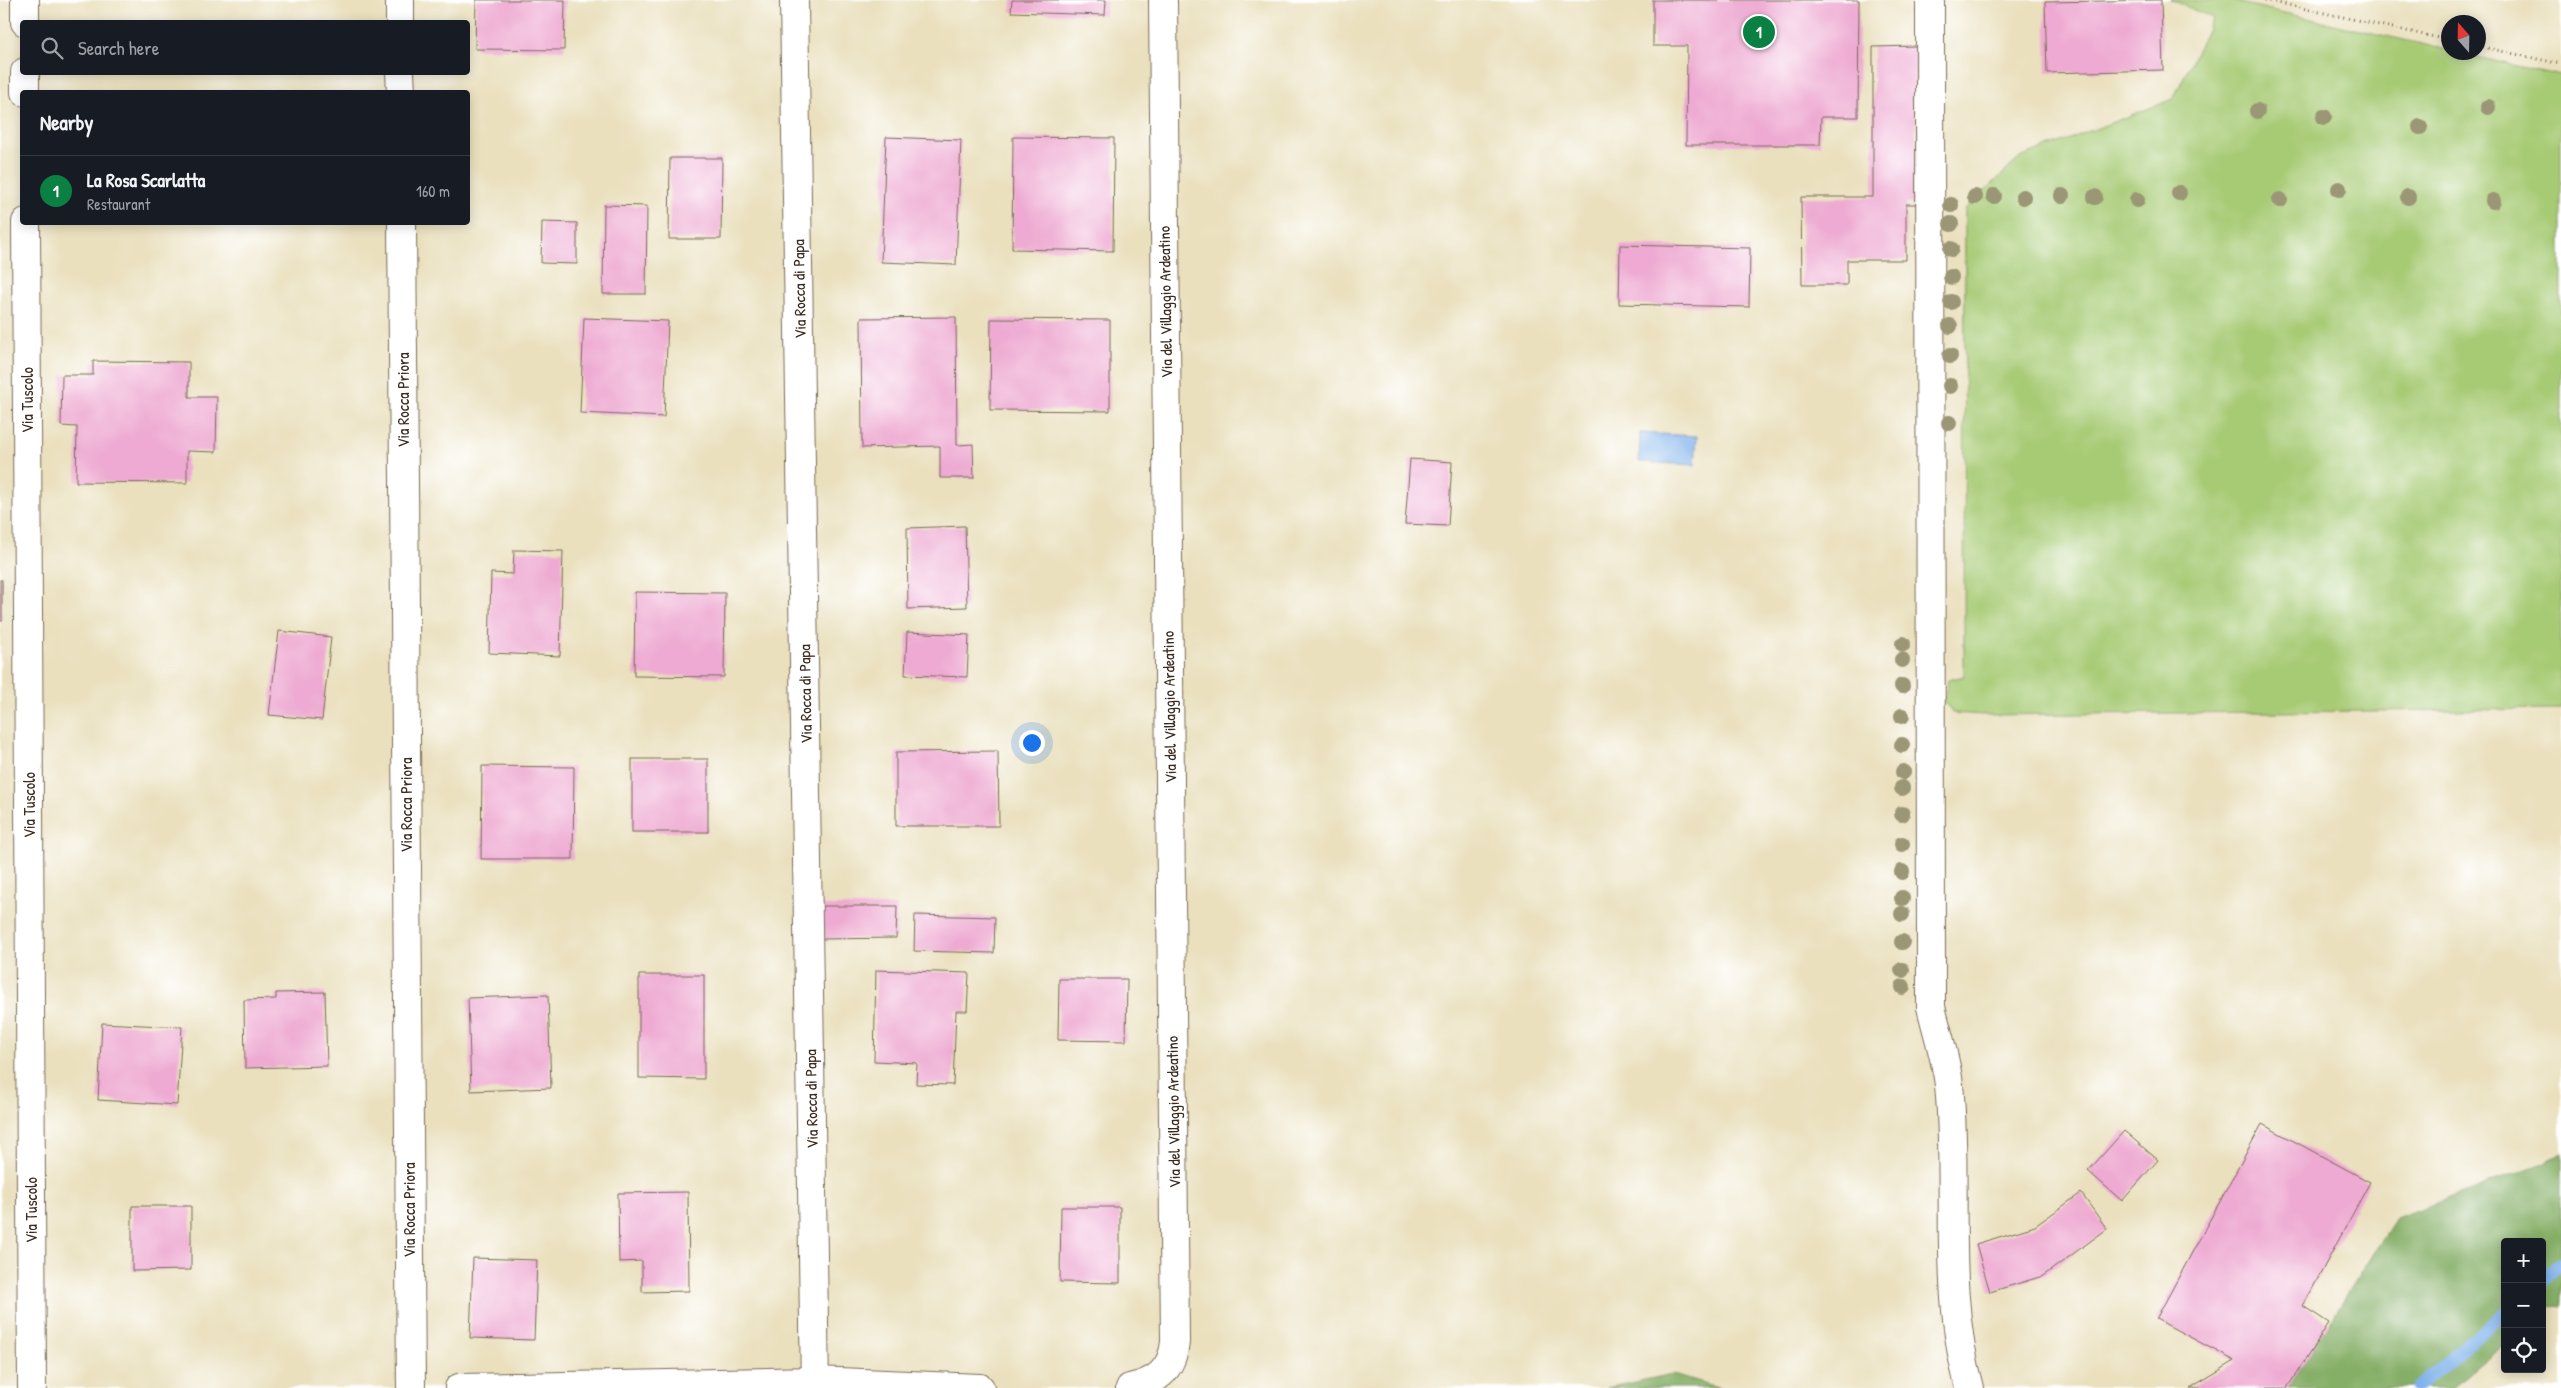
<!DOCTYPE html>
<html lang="en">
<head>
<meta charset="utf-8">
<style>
  body { margin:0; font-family:"Patrick Hand",sans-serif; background:#242831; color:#f1f3f6 }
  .controls { position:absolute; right:15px; bottom:15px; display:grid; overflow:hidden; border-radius:5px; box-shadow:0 2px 12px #0003 }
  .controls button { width:45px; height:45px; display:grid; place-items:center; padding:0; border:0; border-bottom:1px solid #363941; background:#171b24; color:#f1f3f6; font:25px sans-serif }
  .compass { position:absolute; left:2441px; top:15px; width:45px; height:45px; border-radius:50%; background:#171b24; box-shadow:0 2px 12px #0003; rotate:340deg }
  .you { position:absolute; left:1031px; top:742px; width:18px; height:18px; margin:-12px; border:4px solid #fff; border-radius:50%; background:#1a73e8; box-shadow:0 0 0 8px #1a73e833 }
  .badge { display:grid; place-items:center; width:32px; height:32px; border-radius:50%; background:#0b8043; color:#fff; font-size:16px; font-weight:700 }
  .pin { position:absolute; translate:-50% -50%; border:2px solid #fff; box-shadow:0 1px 5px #0006 }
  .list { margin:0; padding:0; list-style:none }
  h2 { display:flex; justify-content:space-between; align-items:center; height:65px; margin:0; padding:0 20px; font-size:21px }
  h2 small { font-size:16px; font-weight:400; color:#9ea1a6 }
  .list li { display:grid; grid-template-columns:32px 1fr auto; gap:15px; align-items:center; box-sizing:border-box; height:70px; padding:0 20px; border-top:1px solid #363941 }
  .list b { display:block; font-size:19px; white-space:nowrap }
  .list p { margin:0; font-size:16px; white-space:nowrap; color:#9ea1a6 }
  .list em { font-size:16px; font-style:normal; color:#9ea1a6 }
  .icon { flex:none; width:28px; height:28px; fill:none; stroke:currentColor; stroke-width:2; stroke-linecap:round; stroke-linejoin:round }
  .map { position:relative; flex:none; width:2561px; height:1388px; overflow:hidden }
  .search { position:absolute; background:#171b24; box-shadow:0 2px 12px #0003; left:20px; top:20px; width:450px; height:55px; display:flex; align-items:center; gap:12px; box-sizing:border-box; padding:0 18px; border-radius:5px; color:#9ea1a6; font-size:19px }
  .panel { position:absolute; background:#171b24; box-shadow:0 2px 12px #0003; left:20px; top:90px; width:450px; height:135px; border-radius:5px }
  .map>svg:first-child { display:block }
  .green { fill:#a7cb75; stroke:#717a4a }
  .forest { fill:#85af66; stroke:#606c42 }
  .water { fill:#7db0ea; stroke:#5c6d84 }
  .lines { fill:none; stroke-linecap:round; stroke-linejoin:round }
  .stream { stroke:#7db0ea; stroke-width:12 }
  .building { fill:#eeaad2 }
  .minor-casing { stroke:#786a56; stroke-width:30 }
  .path { stroke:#786a56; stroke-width:3; stroke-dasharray:1 4; stroke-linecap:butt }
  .minor { stroke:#fff; stroke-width:28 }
  .tree { fill:#9b9674 }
  .labels { text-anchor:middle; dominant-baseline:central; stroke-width:4; stroke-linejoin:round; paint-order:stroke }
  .street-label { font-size:16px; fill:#3b2a1e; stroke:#fff }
</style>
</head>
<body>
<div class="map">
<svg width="2561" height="1388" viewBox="0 0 2561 1388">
  <rect width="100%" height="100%" fill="#fff"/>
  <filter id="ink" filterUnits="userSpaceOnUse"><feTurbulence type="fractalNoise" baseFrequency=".02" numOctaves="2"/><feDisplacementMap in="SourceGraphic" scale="10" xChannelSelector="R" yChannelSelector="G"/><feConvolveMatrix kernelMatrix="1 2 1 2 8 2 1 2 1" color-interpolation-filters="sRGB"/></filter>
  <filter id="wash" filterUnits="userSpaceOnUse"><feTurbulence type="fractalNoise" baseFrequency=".0096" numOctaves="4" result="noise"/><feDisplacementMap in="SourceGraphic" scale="20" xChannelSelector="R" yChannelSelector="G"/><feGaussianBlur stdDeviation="1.12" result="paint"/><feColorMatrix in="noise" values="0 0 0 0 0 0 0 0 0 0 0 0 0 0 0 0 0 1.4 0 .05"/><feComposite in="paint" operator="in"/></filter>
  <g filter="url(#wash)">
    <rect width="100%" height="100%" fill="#eae0be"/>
    <path class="green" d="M2170,0H2227L2448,50V52L2458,53L2561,76V709L1985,715L1952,713L1944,701L1948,680L1964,676L1965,209L2020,158L2173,99L2213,18Z"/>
    <g class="forest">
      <path d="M2561,1153V1308L2549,1306L2542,1312V1242H2505V1343L2451,1388H2287L2396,1218L2543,1163Z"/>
      <path d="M1673,1374L1721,1388H1606Z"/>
    </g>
    <path class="water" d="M1640,433L1697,436L1695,465L1639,462Z"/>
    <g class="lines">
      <g class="stream">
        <path d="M2542,1280L2561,1263"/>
        <path d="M2417,1388L2505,1312"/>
      </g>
    </g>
    <g id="blocks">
      <g class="building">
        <path d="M476,0H565L564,50L475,49Z"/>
        <path d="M1012,0H1106L1105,15L1011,12Z"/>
        <path d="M1653,0H1859L1858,117H1821L1820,145H1686L1687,46H1653Z"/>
        <path d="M2161,0L2163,70L2047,73L2045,2Z"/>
        <path d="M1916,46V204H1906V260H1847V285H1802L1801,197H1873V47Z"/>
        <path d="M886,137L961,140L956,265L881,262Z"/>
        <path d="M1013,137L1114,138L1113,251L1012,249Z"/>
        <path d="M670,158H722L721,239H669Z"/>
        <path d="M604,205L647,206L646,294H603Z"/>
        <path d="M542,222L577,223V264L541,263Z"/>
        <path d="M1620,245L1750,248L1749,307L1619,304Z"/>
        <path d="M956,317L957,445L973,444L974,478H940V446L862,448L861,318Z"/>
        <path d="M584,318L668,321L664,417L580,413Z"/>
        <path d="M991,319L1110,320V411L990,410Z"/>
        <path d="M93,361L189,362V397H217L216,452L187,451V483L76,482L77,427L61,426L62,375H93Z"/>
        <path d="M1410,459L1452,462L1448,526L1405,524Z"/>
        <path d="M965,526L967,607L908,609L907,528Z"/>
        <path d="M514,550L563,551L560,656L489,653L491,573L513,574Z"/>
        <rect x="0" y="580" width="2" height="41"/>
        <path d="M635,592L725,593L724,677L634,676Z"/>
        <path d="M279,631L331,637L322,720L269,715Z"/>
        <path d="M907,632L969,635L967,677L905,675Z"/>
        <path d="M998,751L999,826H896V752Z"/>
        <rect x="632" y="759" width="76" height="73"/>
        <path d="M482,766L574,767L573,859H481Z"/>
        <path d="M821,906H897L896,938L822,939Z"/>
        <path d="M915,915L995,917L994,953L914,951Z"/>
        <path d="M876,970L969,973L967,1011H956L953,1085L916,1084L917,1063L874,1061Z"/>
        <path d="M639,975H704V1079L639,1078Z"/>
        <path d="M1059,979H1127L1126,1041L1058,1040Z"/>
        <path d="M325,992L327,1066L245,1068L244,1000L276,999V993Z"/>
        <path d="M548,995L551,1088L471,1091L468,998Z"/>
        <path d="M102,1023L182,1027L177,1105L98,1100Z"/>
        <path d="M2262,1124L2370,1182L2303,1306L2329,1323L2287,1388H2190L2235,1361L2156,1319Z"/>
        <path d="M2124,1131L2158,1160L2122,1201L2088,1171Z"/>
        <path d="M688,1192L689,1291L642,1292V1261L619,1262L618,1193Z"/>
        <path d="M2081,1193L2107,1229L2043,1276L1990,1292L1976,1244L2035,1226Z"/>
        <path d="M132,1206H191V1270L132,1271Z"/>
        <path d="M1061,1207H1120V1283L1060,1282Z"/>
        <path d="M473,1258L537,1260L534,1340L470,1338Z"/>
      </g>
    </g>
  </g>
  <g filter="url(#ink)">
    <use href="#blocks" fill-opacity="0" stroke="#786a56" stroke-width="1"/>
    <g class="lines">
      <defs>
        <g id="minor">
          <path d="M25,0V22"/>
          <path d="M400,0V22"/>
          <path d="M794,0L815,1388"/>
          <path d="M1930,0L1931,1007C1937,1032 1946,1059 1949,1085C1959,1185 1942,1290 1970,1388"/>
          <path d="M25,72V92"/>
          <path d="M400,72L401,92"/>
          <path d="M26,222L32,1388"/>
          <path d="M402,222L411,1388"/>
          <path d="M459,1388L815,1381L980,1388"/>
          <path d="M1130,1388C1157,1382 1172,1370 1175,1342L1163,0"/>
        </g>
      </defs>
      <use href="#minor" class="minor-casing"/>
      <g class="path">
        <path d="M2265,0L2448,40"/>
        <path d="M2478,46L2561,64"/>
      </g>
      <use href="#minor" class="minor"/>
    </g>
    <g class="tree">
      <circle cx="2488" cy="107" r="8"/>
      <circle cx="2257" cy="111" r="8"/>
      <circle cx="2324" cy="117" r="8"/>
      <circle cx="2420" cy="127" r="8"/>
      <circle cx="2339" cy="189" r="8"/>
      <circle cx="2179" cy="193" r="8"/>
      <circle cx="1994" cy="196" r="8"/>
      <circle cx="2062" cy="196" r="8"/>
      <circle cx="1975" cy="197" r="8"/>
      <circle cx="2023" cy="197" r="8"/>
      <circle cx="2095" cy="197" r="8"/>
      <circle cx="2408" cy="197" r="8"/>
      <circle cx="2137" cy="200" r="8"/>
      <circle cx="2280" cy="200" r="8"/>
      <circle cx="2493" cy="201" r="8"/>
      <circle cx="1951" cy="205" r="8"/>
      <circle cx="1951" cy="224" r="8"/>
      <circle cx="1951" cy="249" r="8"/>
      <circle cx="1951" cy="277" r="8"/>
      <circle cx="1951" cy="302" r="8"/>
      <circle cx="1950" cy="326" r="8"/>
      <circle cx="1950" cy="356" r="8"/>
      <circle cx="1950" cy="386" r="8"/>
      <circle cx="1949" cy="423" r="8"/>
      <circle cx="1903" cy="644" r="8"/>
      <circle cx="1902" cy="660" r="8"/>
      <circle cx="1902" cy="686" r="8"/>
      <circle cx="1902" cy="716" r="8"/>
      <circle cx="1902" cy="745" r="8"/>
      <circle cx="1903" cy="772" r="8"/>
      <circle cx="1902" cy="788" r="8"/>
      <circle cx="1902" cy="814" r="8"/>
      <circle cx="1902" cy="844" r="8"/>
      <circle cx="1902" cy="872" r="8"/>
      <circle cx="1902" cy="898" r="8"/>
      <circle cx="1902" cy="914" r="8"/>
      <circle cx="1902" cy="942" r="8"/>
      <circle cx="1902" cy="970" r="8"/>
      <circle cx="1903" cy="987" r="8"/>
    </g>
  </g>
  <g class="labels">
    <g class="street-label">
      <text transform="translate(799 289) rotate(-91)">Via Rocca di Papa</text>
      <text transform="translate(1165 302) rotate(-91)">Via del Villaggio Ardeatino</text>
      <text transform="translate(27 400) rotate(-90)">Via Tuscolo</text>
      <text transform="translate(403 400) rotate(-90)">Via Rocca Priora</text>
      <text transform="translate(805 694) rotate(-91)">Via Rocca di Papa</text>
      <text transform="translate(1169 707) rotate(-91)">Via del Villaggio Ardeatino</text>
      <text transform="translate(29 805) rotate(-90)">Via Tuscolo</text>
      <text transform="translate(406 805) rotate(-90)">Via Rocca Priora</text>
      <text transform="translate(811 1099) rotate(-91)">Via Rocca di Papa</text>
      <text transform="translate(1173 1112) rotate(-91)">Via del Villaggio Ardeatino</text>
      <text transform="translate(31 1210) rotate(-90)">Via Tuscolo</text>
      <text transform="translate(409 1210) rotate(-90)">Via Rocca Priora</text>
    </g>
  </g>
</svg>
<div class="controls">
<button>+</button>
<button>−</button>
<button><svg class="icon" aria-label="locate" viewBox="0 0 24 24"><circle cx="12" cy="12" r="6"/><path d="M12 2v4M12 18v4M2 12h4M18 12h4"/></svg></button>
</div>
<svg class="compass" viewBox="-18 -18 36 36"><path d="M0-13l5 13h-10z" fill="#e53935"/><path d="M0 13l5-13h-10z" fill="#9ea1a6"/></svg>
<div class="you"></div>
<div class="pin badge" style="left:1759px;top:32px">1</div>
<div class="search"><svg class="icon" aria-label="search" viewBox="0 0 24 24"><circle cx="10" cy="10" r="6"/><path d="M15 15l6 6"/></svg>Search here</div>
<section class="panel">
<h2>Nearby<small></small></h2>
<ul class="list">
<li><span class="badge">1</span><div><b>La Rosa Scarlatta</b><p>Restaurant</p></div><em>160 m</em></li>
</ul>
</section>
</div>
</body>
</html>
